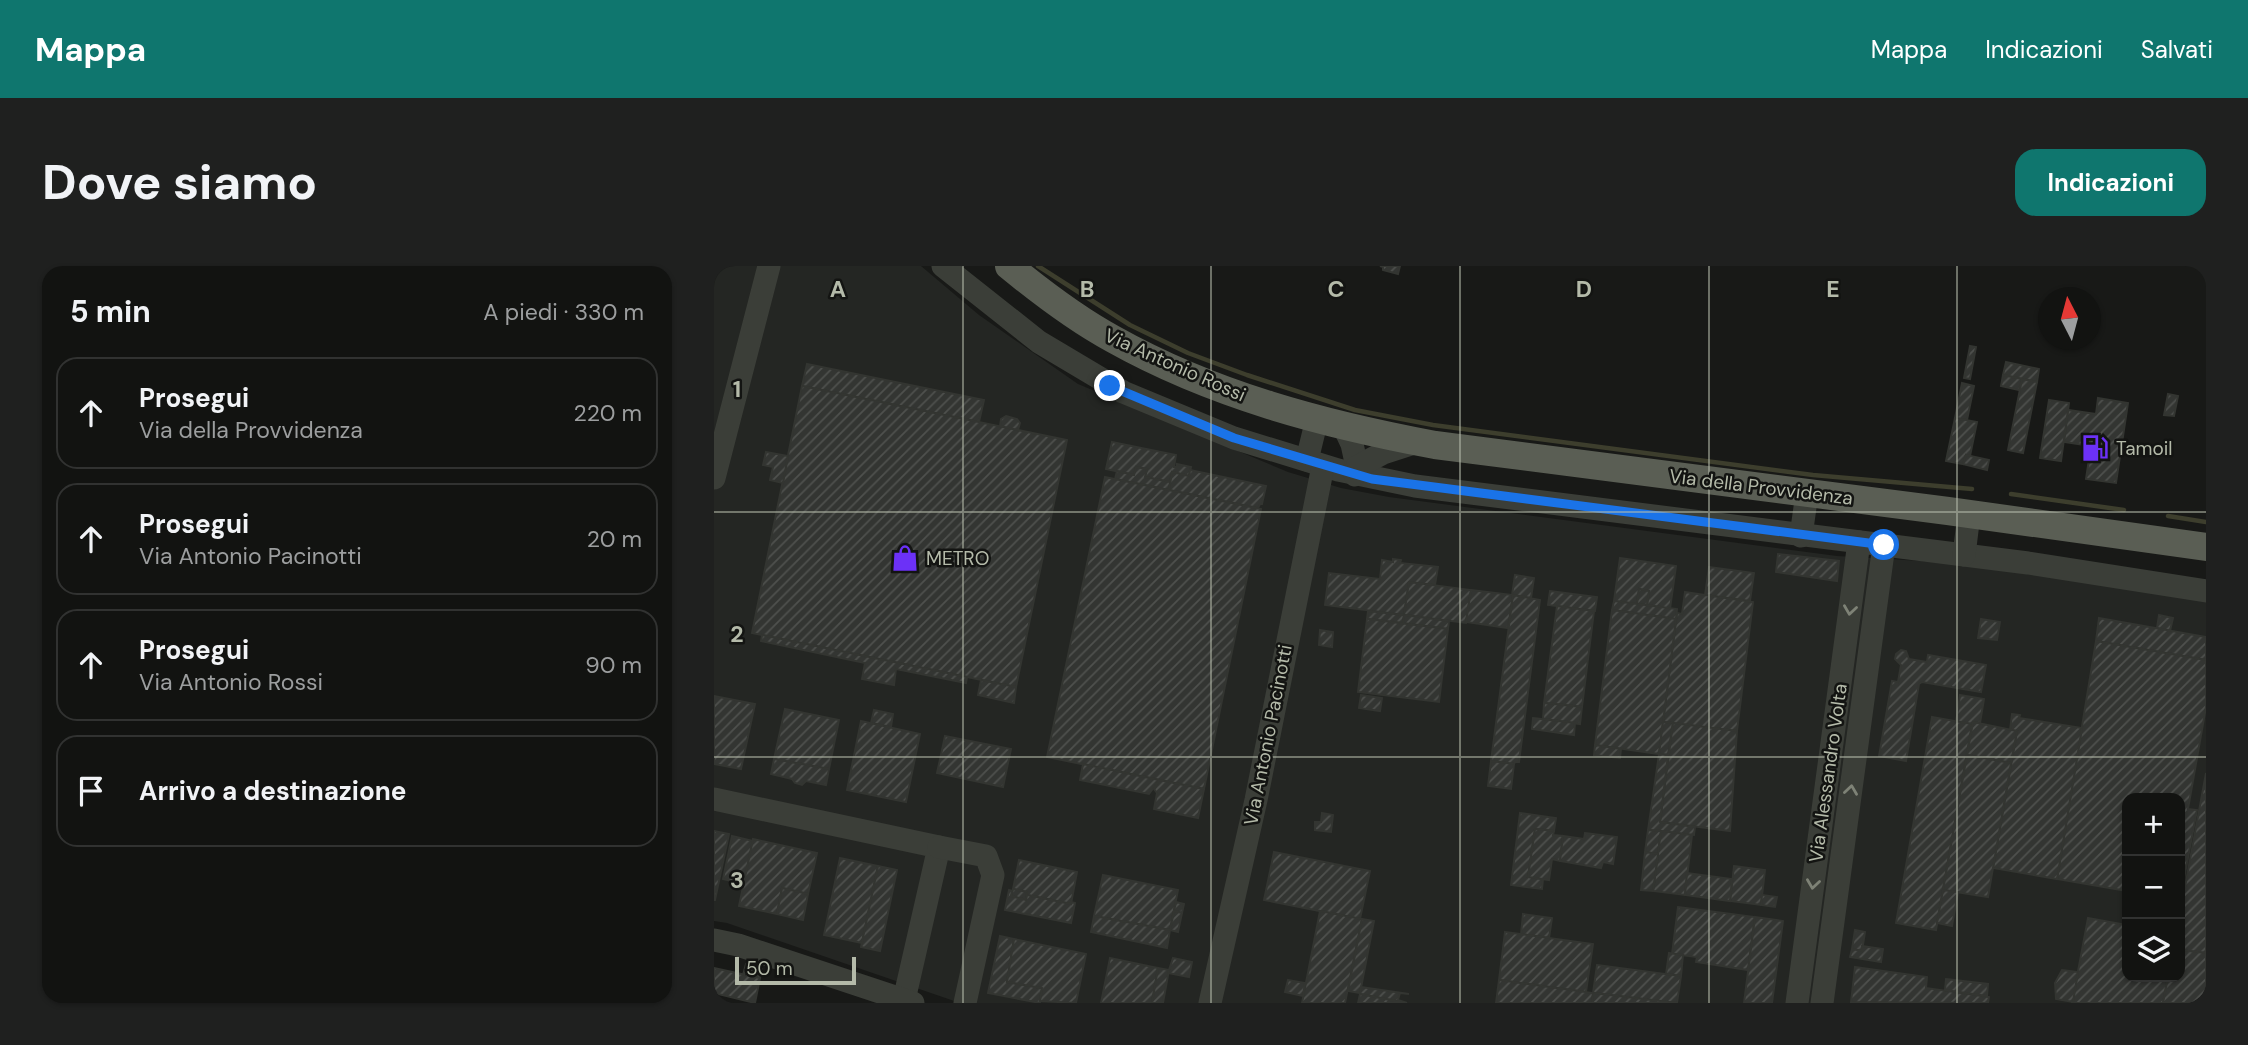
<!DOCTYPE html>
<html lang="it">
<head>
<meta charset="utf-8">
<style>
  body { margin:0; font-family:"DM Sans",sans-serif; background:#1f201f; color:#f1f3f6 }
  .controls { position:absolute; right:21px; bottom:21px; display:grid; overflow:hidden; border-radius:14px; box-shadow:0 2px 5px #0004 }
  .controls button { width:63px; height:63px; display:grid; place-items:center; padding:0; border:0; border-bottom:2px solid #313231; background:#121311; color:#f1f3f6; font:35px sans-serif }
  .compass { position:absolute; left:1324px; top:21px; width:63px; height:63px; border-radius:50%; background:#121311; box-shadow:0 2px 5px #0004; rotate:354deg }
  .scale { position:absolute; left:21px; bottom:18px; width:121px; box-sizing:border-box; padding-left:7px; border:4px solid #b4baa9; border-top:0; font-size:19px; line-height:24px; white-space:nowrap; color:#b4baa9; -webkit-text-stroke:5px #131412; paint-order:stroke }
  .stop { position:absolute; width:21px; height:21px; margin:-16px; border:5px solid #1a73e8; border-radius:50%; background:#fff }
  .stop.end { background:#1a73e8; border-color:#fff; box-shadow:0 2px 7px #0008 }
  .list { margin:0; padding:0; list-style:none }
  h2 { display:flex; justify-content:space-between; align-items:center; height:91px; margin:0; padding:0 28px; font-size:30px }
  h2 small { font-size:23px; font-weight:400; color:#9c9e9f }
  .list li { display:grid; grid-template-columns:46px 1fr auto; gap:21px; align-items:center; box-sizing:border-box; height:112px; margin:0 14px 14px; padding:0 14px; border:2px solid #313231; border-radius:21px }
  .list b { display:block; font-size:26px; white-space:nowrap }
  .list p { margin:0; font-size:23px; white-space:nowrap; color:#9c9e9f }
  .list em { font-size:23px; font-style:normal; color:#9c9e9f }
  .icon { flex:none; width:38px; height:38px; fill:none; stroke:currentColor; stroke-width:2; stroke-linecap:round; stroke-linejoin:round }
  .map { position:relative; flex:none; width:1492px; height:737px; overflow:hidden; border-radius:21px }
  header { display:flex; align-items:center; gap:42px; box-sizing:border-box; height:98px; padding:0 35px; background:#0f766e; color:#fff }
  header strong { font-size:33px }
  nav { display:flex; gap:38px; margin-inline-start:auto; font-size:24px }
  .intro { display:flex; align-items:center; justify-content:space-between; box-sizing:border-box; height:168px; padding:0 42px }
  h1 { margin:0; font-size:49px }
  .button { padding:18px 32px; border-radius:21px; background:#0f766e; color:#fff; font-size:24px; font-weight:700 }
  main { display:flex; gap:42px; padding:0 42px }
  aside { flex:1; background:#121311; border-radius:21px; box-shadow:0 2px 5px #0004 }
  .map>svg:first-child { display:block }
  .built { fill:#242623; fill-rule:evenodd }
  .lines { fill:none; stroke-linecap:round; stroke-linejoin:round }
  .stream { stroke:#3d3e2d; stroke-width:4.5 }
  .building { fill:url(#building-hatch); stroke:#333531; stroke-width:2 }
  .minor { stroke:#3b3e38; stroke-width:23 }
  .major { stroke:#5a5e54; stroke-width:28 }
  .oneway { stroke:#7e8276 }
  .route { stroke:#1a73e8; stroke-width:9 }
  .grid { fill:none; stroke:#b4baa9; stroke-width:2; stroke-opacity:0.55 }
  .labels { text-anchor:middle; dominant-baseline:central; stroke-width:5; stroke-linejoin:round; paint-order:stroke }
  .street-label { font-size:19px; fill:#b4baa9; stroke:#131412 }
  .poi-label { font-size:19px; fill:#b4baa9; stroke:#131412; text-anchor:start }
  .grid-label { font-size:23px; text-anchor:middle; font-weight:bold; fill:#b4baa9; stroke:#131412; stroke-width:5; stroke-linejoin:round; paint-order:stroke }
</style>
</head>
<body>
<header>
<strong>Mappa</strong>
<nav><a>Mappa</a><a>Indicazioni</a><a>Salvati</a></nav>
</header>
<div class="intro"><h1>Dove siamo</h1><a class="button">Indicazioni</a></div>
<main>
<aside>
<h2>5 min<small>A piedi · 330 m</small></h2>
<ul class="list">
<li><svg class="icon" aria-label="ahead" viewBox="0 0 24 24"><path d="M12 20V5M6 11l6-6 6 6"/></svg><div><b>Prosegui</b><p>Via della Provvidenza</p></div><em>220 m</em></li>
<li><svg class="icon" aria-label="ahead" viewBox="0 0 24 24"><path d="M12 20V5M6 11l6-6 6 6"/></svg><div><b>Prosegui</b><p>Via Antonio Pacinotti</p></div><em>20 m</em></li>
<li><svg class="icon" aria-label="ahead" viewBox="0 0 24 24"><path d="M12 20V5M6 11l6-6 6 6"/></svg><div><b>Prosegui</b><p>Via Antonio Rossi</p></div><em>90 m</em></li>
<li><svg class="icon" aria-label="arrive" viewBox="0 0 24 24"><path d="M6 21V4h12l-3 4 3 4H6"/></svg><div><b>Arrivo a destinazione</b></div></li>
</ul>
</aside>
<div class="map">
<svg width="1492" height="737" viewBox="0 0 1492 737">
  <defs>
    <pattern id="building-hatch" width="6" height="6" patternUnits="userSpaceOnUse" patternTransform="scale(1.75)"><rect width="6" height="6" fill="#333532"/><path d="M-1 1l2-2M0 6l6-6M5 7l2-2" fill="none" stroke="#4e504d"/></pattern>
  </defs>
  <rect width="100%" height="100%" fill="#181917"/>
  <path class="built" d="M0,0H207L265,49L364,118L574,206L627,222L675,231L1123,290L1225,296L1355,312L1492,334V737H246L13,657L0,655ZM1413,532H1466V711H1413Z"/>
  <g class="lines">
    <g class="stream">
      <path d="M324,0L416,59L474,87L533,109L641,144L719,159L1099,209L1258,223"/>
      <path d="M1297,228L1410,244"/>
      <path d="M1454,250L1492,256"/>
    </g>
  </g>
  <g class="building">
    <path d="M666,0H686L684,8L669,4V1Z"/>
    <path d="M1256,80L1262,81L1256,113L1250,112Z"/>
    <path d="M1292,96L1325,103L1323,116L1289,109Z"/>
    <path d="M93,98L270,134L265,156L88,120Z"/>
    <path d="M1289,109L1308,113L1305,124L1287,120Z"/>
    <path d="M1308,113L1323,116L1309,187L1294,184Z"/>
    <path d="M1248,117L1260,120L1253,154L1241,152Z"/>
    <path d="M88,120L353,174L302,421L38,367Z"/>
    <path d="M1454,128L1464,130L1460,150L1450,149Z"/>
    <path d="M1384,132L1414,137L1402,217L1372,213L1377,180L1350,176L1354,144L1382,148Z"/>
    <path d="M1335,134L1355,137L1347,195L1326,192Z"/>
    <path d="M292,150L303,153L306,157L304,164L286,160L287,153Z"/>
    <path d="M1241,152L1263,156L1256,190L1252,189L1249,198L1232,195Z"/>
    <path d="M398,176L462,189L460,201H463V198L477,201L475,210L458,206L456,216L431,211L433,203L422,201L420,209L392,203Z"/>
    <path d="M52,186L74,190L69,217L56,214L59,201L49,199Z"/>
    <path d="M1252,189L1275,194L1273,204L1249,198Z"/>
    <path d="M422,201L433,203L431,211L456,216L455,224L401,213L403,205L420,209Z"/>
    <path d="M476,204L552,220L548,238H546L544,242L455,224L458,206L475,210Z"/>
    <path d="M391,211L547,243L490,523L333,491Z"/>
    <path d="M1064,288L1125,295L1123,315L1062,306Z"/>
    <path d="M906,292L962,300L956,343L933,339L935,325L925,323L923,338L900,335Z"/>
    <path d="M679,293L687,294L686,297L724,301L721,319L695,316L690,349L611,339L615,307L666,313L668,294L679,296Z"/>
    <path d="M995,301L1040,307L1036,335L991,329Z"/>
    <path d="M801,309L820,312L817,332L798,329Z"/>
    <path d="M695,316L757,324L752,357L690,349Z"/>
    <path d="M925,323L935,325L933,339L923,338Z"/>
    <path d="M757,324L799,329L794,362L752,356Z"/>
    <path d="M836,325L883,331L881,345L834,339Z"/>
    <path d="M971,326L1039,336L1023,465L949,456L963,347L968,348Z"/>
    <path d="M799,329L826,334L805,496H801L800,498L777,495Z"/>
    <path d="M900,335L963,343L962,353L898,344Z"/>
    <path d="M843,340L880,345L868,441L830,437Z"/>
    <path d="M898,344L962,353L945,488L881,479Z"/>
    <path d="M654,345L690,349L689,357L653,353Z"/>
    <path d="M690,349L735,355L734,363L689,357Z"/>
    <path d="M1445,349L1459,352L1456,365L1443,362Z"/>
    <path d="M1385,352L1492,371V394L1382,375Z"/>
    <path d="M653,353L734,363L725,436L644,426Z"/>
    <path d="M1267,353L1286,356L1283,374L1264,372Z"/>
    <path d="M606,364L619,366L618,381L605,379Z"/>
    <path d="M48,369L253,411L252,417L182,403L180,419L148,413L151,397L47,375Z"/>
    <path d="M1382,375L1492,394V441L1474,543L1483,544L1466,634V532H1413V625L1343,613Z"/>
    <path d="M1187,384L1192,385L1195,393L1213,396L1214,389L1272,399L1267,426L1208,416L1205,418L1192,495L1165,490L1178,415L1184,416L1187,399L1181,393L1182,388Z"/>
    <path d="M267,414L302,421L300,437L264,429Z"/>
    <path d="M647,429L668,432L666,445L645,442Z"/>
    <path d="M1246,429L1270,433L1266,457L1259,456L1258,458L1242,456Z"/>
    <path d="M0,430L41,438L27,503L0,498Z"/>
    <path d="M830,437L868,441L866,458L829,453Z"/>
    <path d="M71,443L125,454L115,503L60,493Z"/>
    <path d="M160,444L179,448L177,461L157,457Z"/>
    <path d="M1298,448L1306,449L1305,452L1368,462L1343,613L1279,602L1303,465L1296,464Z"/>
    <path d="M1218,451L1258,458L1222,664L1182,657Z"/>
    <path d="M819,452L861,457L860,469L818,463Z"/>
    <path d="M147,455L206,468L192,536L133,524Z"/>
    <path d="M949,456L959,457L954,489L945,488Z"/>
    <path d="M1259,456L1303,465L1297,497L1253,489Z"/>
    <path d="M959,457L1023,465L1016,565L946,556Z"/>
    <path d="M231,470L297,483L289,521L223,507Z"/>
    <path d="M881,479L907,483L906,492L880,489Z"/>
    <path d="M945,488L954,489L946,556L981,561L980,569L934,564Z"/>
    <path d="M1253,489L1297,497L1274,631L1229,624Z"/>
    <path d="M60,493L115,503L112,519L92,515L88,519L81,517L78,513L57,508Z"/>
    <path d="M777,495L800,498L797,523L774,520Z"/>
    <path d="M369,498L445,514L435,528L366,514Z"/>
    <path d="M1492,507V687L1466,684V648Z"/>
    <path d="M445,514L490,523L484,552L440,543L443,527L440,523Z"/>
    <path d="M608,547L619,549L617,566L601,564V556H607Z"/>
    <path d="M806,547L842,552L840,565L821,563L814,611L829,613L828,623L797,619Z"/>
    <path d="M821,563L840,565L839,569L849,570L846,595L838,593L835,614L814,611Z"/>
    <path d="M934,564L947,565L944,588L931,586Z"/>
    <path d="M0,565L15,568L1,634H0Z"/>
    <path d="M947,565L978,569L971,629L939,625Z"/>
    <path d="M871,567L903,571L899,598L889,596L887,602L846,595L849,570L870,573Z"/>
    <path d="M18,570L39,575L30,618L9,613Z"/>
    <path d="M39,573L103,587L94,628L68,622L63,648L25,640Z"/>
    <path d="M560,586L656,605L646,653L550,634Z"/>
    <path d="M931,586L944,588L939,625L927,624Z"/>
    <path d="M126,592L164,600L148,677L110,669Z"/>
    <path d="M305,594L363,606L357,638L313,629V626L299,623Z"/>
    <path d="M164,600L183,604L166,685L147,681Z"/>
    <path d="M1020,600L1051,604L1047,639L1016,635Z"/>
    <path d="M973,607L1018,613L1016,635L971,629Z"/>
    <path d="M389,609L464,624L456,664L380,650Z"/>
    <path d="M68,622L94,628L89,654L63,648Z"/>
    <path d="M299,623L313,626L312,634L297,630Z"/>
    <path d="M295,624L298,625L297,630L312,634L313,629L357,638V636L361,637L357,657L291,644Z"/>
    <path d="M1229,624L1244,626L1238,660L1223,657Z"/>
    <path d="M1048,629L1063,631L1061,641L1047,639Z"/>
    <path d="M462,636L470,638L468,647L460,645Z"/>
    <path d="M964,641L1041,651L1034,704L982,696L983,691L958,688Z"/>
    <path d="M460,645L468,647L464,666L456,664Z"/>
    <path d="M606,645L648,653L631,737H588Z"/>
    <path d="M809,648L838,652L835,672L807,668Z"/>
    <path d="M380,650L456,664L453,682L377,666Z"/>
    <path d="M1041,651L1069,655L1058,737H1030Z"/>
    <path d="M1374,652L1413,659V711H1454L1449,737H1358Z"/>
    <path d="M648,653L660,655L646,727L634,725Z"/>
    <path d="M1141,664L1151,666L1148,685L1138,683Z"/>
    <path d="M791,666L879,678L872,726L785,714Z"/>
    <path d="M286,670L300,673L293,716L328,722L326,737L274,727Z"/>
    <path d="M300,673L372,688L362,737L326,735L328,722L293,716Z"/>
    <path d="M1148,680L1169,683L1167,696L1136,691L1138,683L1148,685Z"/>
    <path d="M1466,684L1492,687V737H1449L1454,711H1466Z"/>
    <path d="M955,687L969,689L967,710L952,708Z"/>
    <path d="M396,692L444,702L438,737H387Z"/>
    <path d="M459,692L478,696L475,711L454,707Z"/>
    <path d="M32,698L38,700L36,710L29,709Z"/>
    <path d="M883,699L967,710L963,737L879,727Z"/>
    <path d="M38,700L48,703L46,712L36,710Z"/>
    <path d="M1141,701L1213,711L1212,722L1275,731L1274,737L1137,736Z"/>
    <path d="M0,702L46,712L41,737L0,727Z"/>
    <path d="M444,702L455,704L449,737H438Z"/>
    <path d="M1348,704L1364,706L1359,736L1342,733L1341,717Z"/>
    <path d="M1232,713L1274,718L1273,730L1231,724Z"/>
    <path d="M574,714L591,717L589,730L571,726Z"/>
    <path d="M785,714L879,727L878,737H782Z"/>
    <path d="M647,721L695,728L686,727L684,734L693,737L646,728Z"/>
    <path d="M879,727L963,737H878Z"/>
    <path d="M646,728L691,737H644Z"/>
  </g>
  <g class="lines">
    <g class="minor">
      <path d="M229,0L325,76L409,126L520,172L624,204L701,220L1314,297L1492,325"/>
      <path d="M630,161L638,178L643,201"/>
      <path d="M593,194L603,153"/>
      <path d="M641,209L643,201L669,187L703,176"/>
      <path d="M0,212L55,0"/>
      <path d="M1087,270L1093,227"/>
      <path d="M1250,289L1255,248"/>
      <path d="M0,533L225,581L190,734"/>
      <path d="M225,581L272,590L279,609L251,737"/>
      <path d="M0,674L24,679L199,737"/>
      <path d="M496,737L542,534L609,200"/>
      <path d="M1083,737L1145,276"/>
      <path d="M1108,737L1170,279"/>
    </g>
    <path class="major" d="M295,0C328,27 362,53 399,73C499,129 609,158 721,179L1234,245L1492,281"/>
  </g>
  <defs><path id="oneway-chevron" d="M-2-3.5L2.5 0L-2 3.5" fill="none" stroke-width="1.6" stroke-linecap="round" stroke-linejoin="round" transform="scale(1.75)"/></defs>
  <g class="oneway">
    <use href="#oneway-chevron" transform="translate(1136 344) rotate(98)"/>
    <use href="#oneway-chevron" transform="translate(1137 524) rotate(-82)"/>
    <use href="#oneway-chevron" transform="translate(1099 618) rotate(98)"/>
  </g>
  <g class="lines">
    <path class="route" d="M396,120L520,172L658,213L1170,279"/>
  </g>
  <path class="grid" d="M249,0V737M497,0V737M746,0V737M995,0V737M1243,0V737M0,246H1492M0,491H1492"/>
  <defs>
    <symbol id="fuel-bare" viewBox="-9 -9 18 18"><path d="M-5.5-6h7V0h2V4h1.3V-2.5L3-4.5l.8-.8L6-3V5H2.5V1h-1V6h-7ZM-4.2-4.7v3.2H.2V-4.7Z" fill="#6c31f7" stroke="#131412" stroke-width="2.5" paint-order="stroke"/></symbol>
    <symbol id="shop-bare" viewBox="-9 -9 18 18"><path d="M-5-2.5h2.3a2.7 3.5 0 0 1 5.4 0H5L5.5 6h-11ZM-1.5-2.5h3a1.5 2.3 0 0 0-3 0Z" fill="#6c31f7" stroke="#131412" stroke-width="2.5" paint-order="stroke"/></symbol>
  </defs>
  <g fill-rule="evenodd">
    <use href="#fuel-bare" x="1362" y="163" width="38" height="38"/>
    <use href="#shop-bare" x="172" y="273" width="38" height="38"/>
  </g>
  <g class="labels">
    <g class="street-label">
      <text transform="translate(461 99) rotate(24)">Via Antonio Rossi</text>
      <text transform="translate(1047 221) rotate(7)">Via della Provvidenza</text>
      <text transform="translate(554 469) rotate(-79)">Via Antonio Pacinotti</text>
      <text transform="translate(1114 507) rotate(-82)">Via Alessandro Volta</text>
    </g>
    <g class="poi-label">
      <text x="1402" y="182">Tamoil</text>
      <text x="212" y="292">METRO</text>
    </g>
  </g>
  <g class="grid-label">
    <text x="124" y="31">A</text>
    <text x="373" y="31">B</text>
    <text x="622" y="31">C</text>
    <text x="870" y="31">D</text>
    <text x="1119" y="31">E</text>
    <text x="23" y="131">1</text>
    <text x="23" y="376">2</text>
    <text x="23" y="622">3</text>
  </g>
</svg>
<div class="controls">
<button>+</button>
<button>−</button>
<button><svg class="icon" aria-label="layers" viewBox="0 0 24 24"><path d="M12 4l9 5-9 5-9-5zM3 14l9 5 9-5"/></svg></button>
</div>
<svg class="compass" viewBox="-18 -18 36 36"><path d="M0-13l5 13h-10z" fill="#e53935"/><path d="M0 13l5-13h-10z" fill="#9c9e9f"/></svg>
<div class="scale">50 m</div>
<div class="stop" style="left:1170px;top:279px"></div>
<div class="stop end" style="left:396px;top:120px"></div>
</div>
</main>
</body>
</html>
